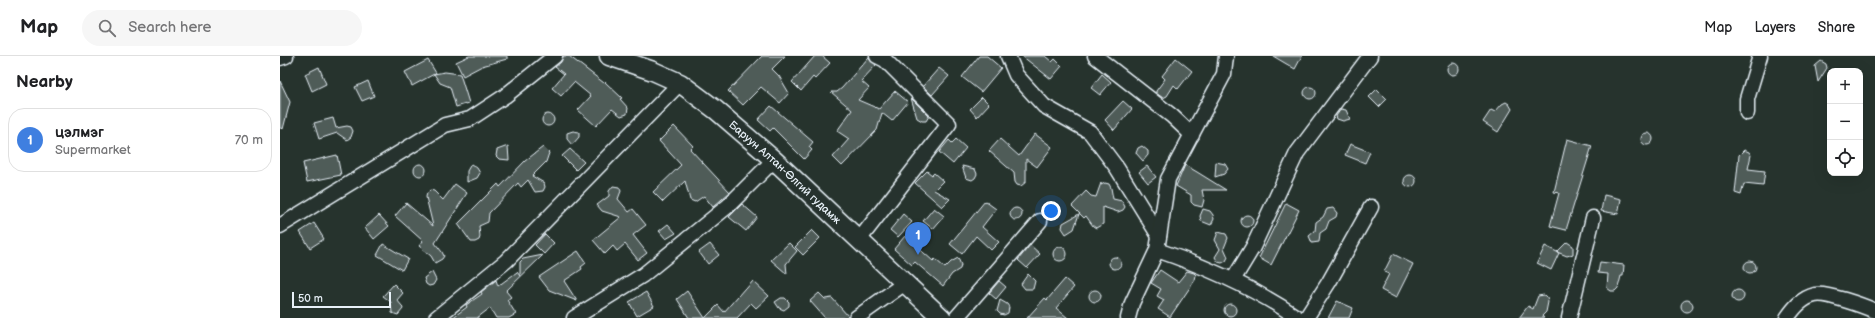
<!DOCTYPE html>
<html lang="en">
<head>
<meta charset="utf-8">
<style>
  body { margin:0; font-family:"Balsamiq Sans",sans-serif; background:#f6f6f6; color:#202124 }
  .controls { position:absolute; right:12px; top:12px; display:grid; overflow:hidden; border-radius:8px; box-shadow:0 4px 16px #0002 }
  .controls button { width:36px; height:36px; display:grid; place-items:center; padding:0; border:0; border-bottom:1px solid #e0e0e0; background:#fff; color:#202124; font:20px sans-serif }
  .scale { position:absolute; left:12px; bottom:10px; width:99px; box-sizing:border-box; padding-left:4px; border:2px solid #e8f1f8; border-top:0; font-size:11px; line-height:14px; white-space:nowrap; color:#e8f1f8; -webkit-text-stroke:3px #26332d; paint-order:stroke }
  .you { position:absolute; left:771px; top:155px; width:14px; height:14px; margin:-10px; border:3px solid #fff; border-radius:50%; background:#1a73e8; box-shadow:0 0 0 6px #1a73e833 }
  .badge { display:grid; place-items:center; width:26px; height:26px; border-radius:50%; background:#0f766e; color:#fff; font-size:13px; font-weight:700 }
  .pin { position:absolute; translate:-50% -33px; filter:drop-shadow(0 1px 2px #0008) }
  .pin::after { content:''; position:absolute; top:21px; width:14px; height:12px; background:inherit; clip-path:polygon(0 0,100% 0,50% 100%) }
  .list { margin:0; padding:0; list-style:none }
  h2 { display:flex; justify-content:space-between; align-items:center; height:52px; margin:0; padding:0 16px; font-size:17px }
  h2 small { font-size:13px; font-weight:400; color:#757577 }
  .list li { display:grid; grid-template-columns:26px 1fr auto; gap:12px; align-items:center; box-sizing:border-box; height:64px; margin:0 8px 8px; padding:0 8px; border:1px solid #e0e0e0; border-radius:16px }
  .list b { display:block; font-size:15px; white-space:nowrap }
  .list p { margin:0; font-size:13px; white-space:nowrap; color:#757577 }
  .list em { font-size:13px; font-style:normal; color:#757577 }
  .icon { flex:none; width:22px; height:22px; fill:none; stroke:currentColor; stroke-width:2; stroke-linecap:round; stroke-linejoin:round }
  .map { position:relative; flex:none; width:1595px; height:262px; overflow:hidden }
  header { display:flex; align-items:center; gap:24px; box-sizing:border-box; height:56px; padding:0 20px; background:#fff; border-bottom:1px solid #e0e0e0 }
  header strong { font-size:19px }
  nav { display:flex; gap:22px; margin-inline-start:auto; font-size:14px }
  .search { width:280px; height:36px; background:#f6f6f6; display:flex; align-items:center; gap:10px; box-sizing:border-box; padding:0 14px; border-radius:22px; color:#757577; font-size:15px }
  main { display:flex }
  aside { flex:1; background:#fff }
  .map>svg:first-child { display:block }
  .building { fill:#505c59; stroke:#e8f1f8 }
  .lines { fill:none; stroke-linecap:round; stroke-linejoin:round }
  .minor-casing { stroke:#e8f1f8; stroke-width:17 }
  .major-casing { stroke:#e8f1f8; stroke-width:21 }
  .minor { stroke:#26332d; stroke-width:14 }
  .major { stroke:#26332d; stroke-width:18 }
  .labels { text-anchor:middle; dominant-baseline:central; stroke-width:3; stroke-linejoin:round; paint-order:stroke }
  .street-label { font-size:11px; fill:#e8f1f8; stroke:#26332d }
</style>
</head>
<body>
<header>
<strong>Map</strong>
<div class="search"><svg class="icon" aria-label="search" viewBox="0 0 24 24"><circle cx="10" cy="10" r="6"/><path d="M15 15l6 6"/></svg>Search here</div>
<nav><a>Map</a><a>Layers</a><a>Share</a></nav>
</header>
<main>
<aside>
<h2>Nearby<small></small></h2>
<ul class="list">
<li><span class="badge" style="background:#3f7fe0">1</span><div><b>цэлмэг</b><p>Supermarket</p></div><em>70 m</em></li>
</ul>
</aside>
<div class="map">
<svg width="1595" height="262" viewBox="0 0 1595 262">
  <rect width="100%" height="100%" fill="#26332d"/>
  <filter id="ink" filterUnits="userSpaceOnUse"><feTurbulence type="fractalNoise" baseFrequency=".025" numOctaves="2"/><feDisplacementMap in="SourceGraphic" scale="8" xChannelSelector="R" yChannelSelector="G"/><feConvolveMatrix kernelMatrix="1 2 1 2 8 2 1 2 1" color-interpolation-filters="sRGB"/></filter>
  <g filter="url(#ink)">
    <g class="building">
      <path d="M189,0H227V3L202,10L183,20L176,6Z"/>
      <path d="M283,0H289L324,27L325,26L342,42L340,43L348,52L347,58L341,60L332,53L316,70L298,54L311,40L294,26L281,40L272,32L284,18L275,11L281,6Z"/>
      <path d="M482,0H505L492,13L499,20L509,37L500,47L481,31L463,49L448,35Z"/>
      <path d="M535,0H542L550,7L535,23L533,21L521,35L512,26Z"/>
      <path d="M699,0H707L721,12L701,36L682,21Z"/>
      <path d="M742,0H765L772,6L775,3L782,10L771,23Z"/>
      <path d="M993,0H1022L1015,13Z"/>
      <path d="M588,2L596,9L581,25L589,32L578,44L599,53L615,35L628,46L612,65L602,57L597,74L562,110L553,101L569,83L557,75L572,54L551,36H557L562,32Z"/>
      <path d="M896,2L912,15L898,33L894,29L887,40L883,42L876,37V35L885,23L882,20Z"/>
      <path d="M148,4L156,17L132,30L125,16Z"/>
      <path d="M1541,5L1546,8L1547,12L1538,26L1535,10Z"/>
      <circle cx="1173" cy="13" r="6"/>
      <path d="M39,11L46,28L32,35L25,18Z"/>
      <path d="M659,12L669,20L652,39L643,30Z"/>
      <path d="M165,16L180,18L189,47L176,51L170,31L160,27L154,18Z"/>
      <path d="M822,18L831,26L820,39L811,32Z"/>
      <path d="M0,25L10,46L3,73L0,72Z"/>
      <path d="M88,25L94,40L82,45L75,31Z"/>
      <circle cx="1030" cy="37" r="6"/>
      <path d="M1097,33L1107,43L1099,51L1089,41Z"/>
      <path d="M702,41L709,48L697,61L690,53Z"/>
      <path d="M631,42L649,60L646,65H642L637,62Z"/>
      <path d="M843,45L852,53L834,74L825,64Z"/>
      <path d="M1226,46L1229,48L1232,53L1218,76L1203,66L1211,54L1215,56L1222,48Z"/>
      <path d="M491,50L533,86L529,91L532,94L524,103L493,72L490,75L478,64Z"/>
      <path d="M1061,53L1066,54L1070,63L1063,65L1057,63L1056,60Z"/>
      <circle cx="268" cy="64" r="6"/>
      <path d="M53,62L56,72L67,70L71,71L73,75L71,81L67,84L57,77L39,83L34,67Z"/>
      <path d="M394,70L413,90L410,93L450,136L433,151L424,140L415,146L410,144L405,125L383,146L373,136L401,109L379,85Z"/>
      <path d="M293,75L299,76V81L292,89L287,83V77Z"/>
      <circle cx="1367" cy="83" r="6"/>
      <path d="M755,78L772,91L757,111L746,103V126L741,130L737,129L735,126L734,117L709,95L720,83L739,100Z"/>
      <path d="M676,83L686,92L673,108L659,96L669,84L672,87Z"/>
      <path d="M1287,83L1312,90L1286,174L1270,170L1279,137L1274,136Z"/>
      <path d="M1070,88L1090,96L1085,107L1065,99Z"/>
      <path d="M228,90L229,104L219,103L216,100L217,94Z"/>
      <path d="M862,90L868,95V99L863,105L856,97L858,92Z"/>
      <path d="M263,91L269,97L266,106L252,120L264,127L265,131L263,135L255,136L248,124L241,131L238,127L209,157L208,166L199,170L200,181L199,184L195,186H191L178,168L218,128L220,131L245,105Z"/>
      <path d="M290,93L304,106L296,114L282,100Z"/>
      <path d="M1464,94L1469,96L1471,99L1468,113L1485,115L1483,130L1464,128L1461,139L1455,137L1459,99Z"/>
      <path d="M57,99L61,119L27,126L23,107Z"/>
      <path d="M936,106L945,108L948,113L944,118L935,121Z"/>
      <circle cx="140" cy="114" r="6"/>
      <path d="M191,108L197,112L200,117L197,122L187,126V115Z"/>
      <path d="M905,109L917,116L946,134H922L924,144L922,151L914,149L911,146V139L896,130Z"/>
      <path d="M682,110L695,113L697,118L695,122L692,124L686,122Z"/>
      <path d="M867,110L876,121L868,127L859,116Z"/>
      <path d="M647,115L652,119L654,117L663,125L654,134L670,143L662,151L635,127Z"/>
      <circle cx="1130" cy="125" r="6"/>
      <path d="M821,127V129L825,127L829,128L831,132L833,143L842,145L845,151L843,154L838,156L823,151V168L816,172L813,170L806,160L804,162L792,150L806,135L811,140L816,141Z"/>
      <path d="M175,128L187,137L155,187L162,196L164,200L162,203L155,207L151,200L139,190L143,185L115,160L126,147L153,170L146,141L147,137L150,134L154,135L163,144Z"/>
      <path d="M333,130L339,131L341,135L338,143L349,156L353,153L366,169L353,179L367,197L358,204L345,188L337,195L333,190L325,198L313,184L341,161L322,155L317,149L329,140V135Z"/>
      <path d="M1324,139L1341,143L1338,158L1321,155Z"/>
      <path d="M705,145L716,153L702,171L719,186L711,194L696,180L682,198L670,188Z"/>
      <path d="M1006,147L1019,154L991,209L979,202Z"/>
      <path d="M462,148L477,161L466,175L449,161Z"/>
      <circle cx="736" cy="158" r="6"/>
      <path d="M654,152L664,160L653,173L643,165Z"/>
      <path d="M1053,152L1057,157L1056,161L1049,165L1046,173L1040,177L1039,186L1032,187L1029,180L1035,175L1036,166L1043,161L1047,153Z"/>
      <path d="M923,153L930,155L933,159L934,163L931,169L921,165L920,160Z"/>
      <path d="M623,158L632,166L618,181L610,174Z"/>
      <path d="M799,158L794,173L786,178L782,172L783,167Z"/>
      <circle cx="967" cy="165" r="6"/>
      <path d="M99,159L109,170L94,183L85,172Z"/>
      <path d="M34,167L44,183L30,192L20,176Z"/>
      <path d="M388,168L396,177L386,183L379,175Z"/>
      <path d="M532,174L540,182L523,199L515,191Z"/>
      <path d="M938,176L946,178L948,182L944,192L948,201L946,205L942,207L938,206L935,201L940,193L935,184Z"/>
      <path d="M265,178L274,187L264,198L255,189Z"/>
      <path d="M625,180L653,205L655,203L665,212L671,206L678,202L681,209L680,213L672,218L663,230L635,206L632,209L614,193Z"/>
      <path d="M1287,186L1293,190V198L1287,200L1277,196Z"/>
      <path d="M509,187L517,195L506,208L507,218L491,204Z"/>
      <path d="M103,188L128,203L122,214L97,199Z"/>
      <path d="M430,188L439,199L428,208L419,196Z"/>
      <path d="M750,189L760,198L747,212L738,204Z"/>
      <path d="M1265,190L1279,197L1271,214L1257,207Z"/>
      <circle cx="780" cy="198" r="7"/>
      <path d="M298,195L306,207L301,211L302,213L284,225L297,245L269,234L259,221Z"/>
      <path d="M1113,198L1133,208L1116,242L1101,234L1109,218L1104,216Z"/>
      <path d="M263,199L226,235L231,241L227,244L236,258L229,262H216L210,252L197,262H172L187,251L186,249L202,238L201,236L216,224L218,230L237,216L240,220V206L243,203Z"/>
      <circle cx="835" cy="207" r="6"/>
      <circle cx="1470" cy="211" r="6"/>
      <path d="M1320,206L1344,209L1343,220H1341L1338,232L1335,235H1331L1327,232L1328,218L1318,217Z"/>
      <path d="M880,214L898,226L907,215L914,217L916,219L915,224L890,261L878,253L884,244L877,240L881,233L871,227Z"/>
      <path d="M152,216L156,224L153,229L149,230L146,228L144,222Z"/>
      <path d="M748,218L755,225L753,233H745L741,228Z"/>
      <path d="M785,223L794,231L776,252L788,262H747L765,242L767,244Z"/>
      <path d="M473,225L489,240L476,252L471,247L457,262H409L397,243L407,235L425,262L438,249L444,256L465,232L466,233Z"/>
      <path d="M719,225L726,231L716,243L709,237Z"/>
      <path d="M114,228L123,237L117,244L122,250L123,253L118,259L112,257L111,246L103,240Z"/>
      <circle cx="815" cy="240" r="6"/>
      <circle cx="1458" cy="240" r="6"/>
      <path d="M366,236L374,250L357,260L349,246Z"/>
      <path d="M539,237L545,243L552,242L568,260V262H545L530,245Z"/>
      <path d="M1264,239L1267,242L1268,246L1266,256L1262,260L1264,262H1239L1248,250L1253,253L1258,240Z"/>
      <path d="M501,242H505L509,246V250L504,254L499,252L495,246Z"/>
      <circle cx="1407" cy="250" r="6"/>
      <path d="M720,244L727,248L729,251L728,257L724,259L720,258L717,255Z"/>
      <path d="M1057,245L1073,252L1069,262H1048Z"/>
      <circle cx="950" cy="254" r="6"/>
    </g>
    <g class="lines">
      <defs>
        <g id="minor">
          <path d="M728,0L736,19L764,50L810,76L837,112L879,180"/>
          <path d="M815,0L892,60L912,79"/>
          <path d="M0,2L6,0"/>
          <path d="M1467,57V43L1480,0"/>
          <path d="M0,170L165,69L190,63L225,40L275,0"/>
          <path d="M579,184L669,68L605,4L597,0"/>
          <path d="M877,194C927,211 975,232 1018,262"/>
          <path d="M953,224L973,191L1017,97L1090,0"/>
          <path d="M156,262L226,205L400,27"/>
          <path d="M294,262L363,219L448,150L494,104"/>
          <path d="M576,262L625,227"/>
          <path d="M676,262L760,165"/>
          <path d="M848,262L852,247L877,194L888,123L944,18L946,0"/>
          <path d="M1026,262L1049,226L1091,151"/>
          <path d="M1289,262L1313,162"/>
          <path d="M1507,262C1514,252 1522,242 1535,239C1545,236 1584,250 1595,255"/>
        </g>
        <g id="major">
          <path id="s1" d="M329,0L373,15L400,27L436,54L494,104L662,262"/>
        </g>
      </defs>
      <use href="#minor" class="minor-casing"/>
      <use href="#major" class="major-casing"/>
      <use href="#minor" class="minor"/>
      <use href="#major" class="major"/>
    </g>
  </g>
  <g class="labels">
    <g class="street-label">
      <text stroke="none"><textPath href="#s1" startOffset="214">Баруун Алтан-Өлгий гудамж</textPath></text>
    </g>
  </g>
</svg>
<div class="controls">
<button>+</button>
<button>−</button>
<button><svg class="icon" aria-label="locate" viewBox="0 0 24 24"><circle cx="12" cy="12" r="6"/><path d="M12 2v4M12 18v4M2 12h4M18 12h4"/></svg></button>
</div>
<div class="scale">50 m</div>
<div class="you"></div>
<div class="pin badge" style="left:638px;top:199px;background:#3f7fe0">1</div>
</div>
</main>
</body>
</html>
